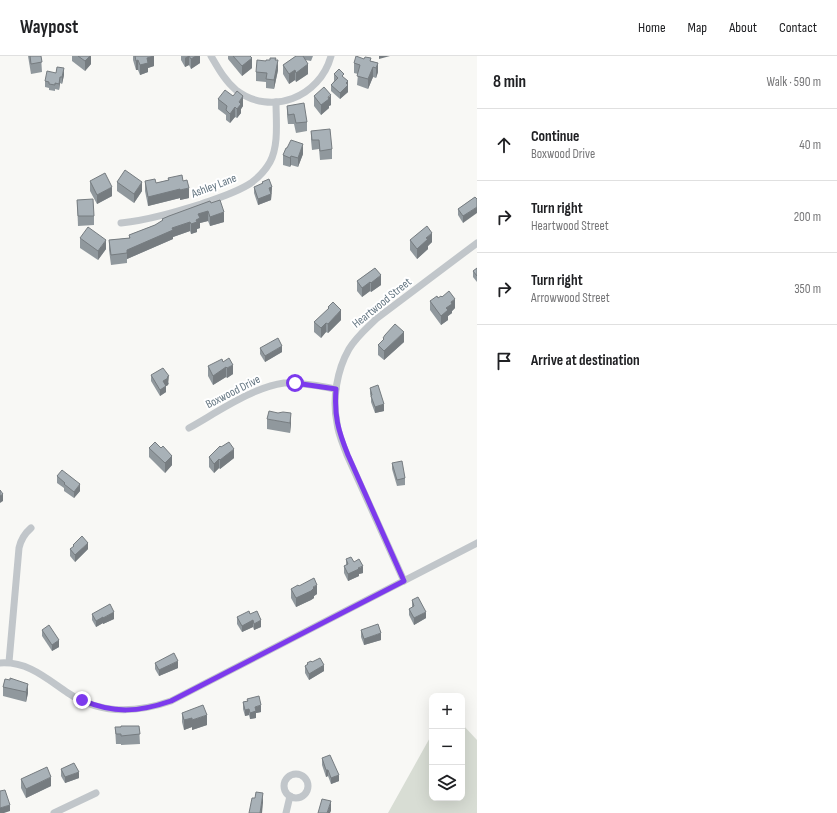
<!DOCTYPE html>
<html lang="en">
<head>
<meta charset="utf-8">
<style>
  body { margin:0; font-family:"Sofia Sans Condensed",sans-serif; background:#f2f2f2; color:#202124 }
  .controls { position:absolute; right:12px; bottom:12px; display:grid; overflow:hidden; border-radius:8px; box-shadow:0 4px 16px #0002 }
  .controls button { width:36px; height:36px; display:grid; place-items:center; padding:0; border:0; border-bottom:1px solid #e0e0e0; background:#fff; color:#202124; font:20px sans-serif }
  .stop { position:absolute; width:12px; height:12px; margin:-9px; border:3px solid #7c3aed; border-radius:50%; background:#fff }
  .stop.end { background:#7c3aed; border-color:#fff; box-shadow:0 1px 4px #0008 }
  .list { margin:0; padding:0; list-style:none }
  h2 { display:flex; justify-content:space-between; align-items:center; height:52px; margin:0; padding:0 16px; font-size:17px }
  h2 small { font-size:13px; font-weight:400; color:#757577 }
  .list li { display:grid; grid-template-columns:26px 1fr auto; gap:12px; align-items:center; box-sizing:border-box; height:72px; padding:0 16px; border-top:1px solid #e0e0e0 }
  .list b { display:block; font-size:15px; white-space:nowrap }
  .list p { margin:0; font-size:13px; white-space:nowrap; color:#757577 }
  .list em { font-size:13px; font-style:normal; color:#757577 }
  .icon { flex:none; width:22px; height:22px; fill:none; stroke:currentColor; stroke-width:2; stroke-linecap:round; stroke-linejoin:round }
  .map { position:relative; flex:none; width:477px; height:757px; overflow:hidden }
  header { display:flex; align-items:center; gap:24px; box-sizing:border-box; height:56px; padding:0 20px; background:#fff; border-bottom:1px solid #e0e0e0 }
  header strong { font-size:19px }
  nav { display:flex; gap:22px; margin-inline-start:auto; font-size:14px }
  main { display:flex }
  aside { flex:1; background:#fff }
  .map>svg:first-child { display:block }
  .green { fill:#d8ddd4 }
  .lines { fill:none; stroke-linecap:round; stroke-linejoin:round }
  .street { stroke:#c1c6ca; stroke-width:7 }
  .wall { fill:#90989d }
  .shaded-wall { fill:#767c80 }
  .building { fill:#a8b1b7; stroke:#767c80 }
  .route { stroke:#7c3aed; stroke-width:5 }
  .labels { text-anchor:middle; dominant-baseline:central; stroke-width:4; stroke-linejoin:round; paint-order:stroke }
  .street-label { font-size:12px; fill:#637581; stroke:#fff }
</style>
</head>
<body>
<header>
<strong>Waypost</strong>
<nav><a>Home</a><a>Map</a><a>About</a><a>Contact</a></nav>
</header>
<main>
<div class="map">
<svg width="477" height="757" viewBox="0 0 477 757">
  <rect width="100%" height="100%" fill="#f8f8f5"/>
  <path class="green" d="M462,668L477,684V757H388L432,678V742H462Z"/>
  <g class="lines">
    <g class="street">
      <path d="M211,0C218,12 225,25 236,34C271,61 320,41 331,0"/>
      <path d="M121,167C149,164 175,156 201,148C218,142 236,137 251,127C259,121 265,115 270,106C279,89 276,65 276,46"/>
      <path d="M189,372C216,357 253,331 284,327C302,326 319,330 336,333"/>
      <path d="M404,525L347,399C343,388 338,378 337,367C332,343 337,314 349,293C356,281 367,272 376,263L477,187"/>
      <path d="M9,606L19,492C21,483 24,478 31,472"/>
      <path d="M0,607C28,605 47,623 68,637C101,659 136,657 171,645L477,487"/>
      <circle cx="296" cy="730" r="12"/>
      <path d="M54,757L96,737"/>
      <path d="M286,757L290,740"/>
    </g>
  </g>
  <g class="wall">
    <path d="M28,0H41L42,16L31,18Z"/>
    <path d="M72,0H91V8L85,15L72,5Z"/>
    <path d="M133,0H154V10L148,12V16L140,19L138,14H136L133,4Z"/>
    <path d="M181,0H200V7L191,13L189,9L185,11L181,4Z"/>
    <path d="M228,0H250L252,12L242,20L228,3Z"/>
    <path d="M296,0H313L311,5L305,4L308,18L296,26L295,24L289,28L283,18V9Z"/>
    <path d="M276,4L278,14L274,33L266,32V26L256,25V16L266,5Z"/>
    <path d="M371,5L378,7V16L376,22L373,21L368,33L357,29L358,18L354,17V7Z"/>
    <path d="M334,18L344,22L348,25V36L340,43L331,35V29L334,25Z"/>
    <path d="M64,19L62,28L60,27L59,34L55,33V35L49,34V32L45,31V25Z"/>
    <path d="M314,40L331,49L329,50V52L321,59L314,50Z"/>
    <path d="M218,43L243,50L241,53V57L237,62L235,61L230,67L226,64V59L218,53Z"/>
    <path d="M287,50L307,66V75L296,77L294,68H288L287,60Z"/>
    <path d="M311,75L332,93V103L320,104L319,93L312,94L311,84Z"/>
    <path d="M287,92L303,98L298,111L291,109L290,111L283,109V99Z"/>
    <path d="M168,122L189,142L180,144V142L148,150L145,135V125L156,127L168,124Z"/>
    <path d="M90,125L112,140L97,148L90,135Z"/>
    <path d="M117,126L142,135L134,147L117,135Z"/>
    <path d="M262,126L272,131L271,144L258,149L254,137V131L262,128Z"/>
    <path d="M475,141L463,167L458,159V153Z"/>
    <path d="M77,144L94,160V169L78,170Z"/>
    <path d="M211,147L224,166L210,170L208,165L200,167V172L197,173V176L191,178L190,175L173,181V183L127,203V207L111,209L109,194V184L129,182V179L155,169L162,165V163Z"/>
    <path d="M80,182L106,193L98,204L80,192Z"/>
    <path d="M410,184L432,186L428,190V193L417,203L410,194Z"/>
    <path d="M375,212L381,229L371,236L370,235L362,241L357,235V225Z"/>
    <path d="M477,212V226L473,221V215Z"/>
    <path d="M438,242L455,252L452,255V257L448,260V264L441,269L430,254V245Z"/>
    <path d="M328,251L341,264L328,277L326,276L321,282L314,276V266L328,254Z"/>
    <path d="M383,282L404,286L384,304L378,299V289L383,284Z"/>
    <path d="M260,292L282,296L265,306L260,298Z"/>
    <path d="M223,306L233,318L227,322L226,321L213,329L208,320V310Z"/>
    <path d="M151,319L169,327L168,329L166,330V336L160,340L151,325Z"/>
    <path d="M370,332L384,355L375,357L371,346V342L370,338Z"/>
    <path d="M267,363L291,367L290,377L267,373Z"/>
    <path d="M221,391L234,402L220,413L219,412L214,417L209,411V401Z"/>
    <path d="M149,392H161L172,409L165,417L149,401Z"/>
    <path d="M392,407L405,422V429L397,430L392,413Z"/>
    <path d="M57,420L80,435L74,442L64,435V432L57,427Z"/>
    <path d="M73,489L88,493L75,506L70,500V493L73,491Z"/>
    <path d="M346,503L354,506L363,517L359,518V520L348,525L344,517V510L346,509Z"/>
    <path d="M299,530L317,538L314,540V542L311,544L296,551L291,542V533Z"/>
    <path d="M412,544L426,562L414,569L409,559V553L412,551Z"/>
    <path d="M92,558L114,563L103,568V567L96,571L92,564Z"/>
    <path d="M250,558L261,571L254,574L253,571L242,576L237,568V561Z"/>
    <path d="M42,574L59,591L52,595L42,580Z"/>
    <path d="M361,574L381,584L364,589L361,581Z"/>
    <path d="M312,606L324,615L309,624L305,617V610L307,609V607Z"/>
    <path d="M155,607L178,612L159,620L155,613Z"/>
    <path d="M5,623L28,637L26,646L3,640V631Z"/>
    <path d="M247,643L261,656L256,657V662L250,663L249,659L245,660L243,653V646L247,645Z"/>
    <path d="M182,657L207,669L192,674V671L184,674L182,666Z"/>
    <path d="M139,670L140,688L121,689V688H116L115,671Z"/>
    <path d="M322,702L339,725L331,728L328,720L326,721L322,709Z"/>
    <path d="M61,713L79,722L65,727L61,720Z"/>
    <path d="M21,723L51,730L26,742L21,732Z"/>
  </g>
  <g class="shaded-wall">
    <path d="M88,0H91V8L85,15V5Z"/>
    <path d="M154,0V10L148,12V16L140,19V9L147,2Z"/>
    <path d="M188,0H189V9L185,11V2Z"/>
    <path d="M196,0H200V7L191,13V3Z"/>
    <path d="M379,0H390L379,3Z"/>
    <path d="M252,2V12L242,20V10Z"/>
    <path d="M138,4V14H136V5Z"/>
    <path d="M278,4V14L274,33V24Z"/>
    <path d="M378,7V16L376,22V12Z"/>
    <path d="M308,8V18L296,26V17Z"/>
    <path d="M373,11V21L368,33V23Z"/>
    <path d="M64,12V19L62,28V21Z"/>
    <path d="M295,14V24L289,28V18Z"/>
    <path d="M60,21V27L59,34V28Z"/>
    <path d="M348,25V36L340,43V37L346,27Z"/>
    <path d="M331,39V49L329,50V52L321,59V49Z"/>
    <path d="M243,40V50L241,53V57L237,62V53L239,46Z"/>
    <path d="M235,51V61L230,67V58Z"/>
    <path d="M303,88V98L298,111V102Z"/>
    <path d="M291,100V109L290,111V102Z"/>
    <path d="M142,126V135L134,147V138Z"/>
    <path d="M112,131V140L97,148V139Z"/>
    <path d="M272,131L271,144L258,149V143L269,132Z"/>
    <path d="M189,132V142L180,144V134Z"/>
    <path d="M180,133V142L148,150V141Z"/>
    <path d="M477,151V157L463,167V160Z"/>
    <path d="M208,155V165L200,167V172L197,173V176L191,178V168L196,164L198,158Z"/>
    <path d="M224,156V166L210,170V161Z"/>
    <path d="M190,166V175L173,181V183L127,203V194L172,172Z"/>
    <path d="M432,177V186L428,190V193L417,203V193L426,182Z"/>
    <path d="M106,184V193L98,204V195Z"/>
    <path d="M381,219V229L371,236V227Z"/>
    <path d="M370,226V235L362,241V232Z"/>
    <path d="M455,243V252L452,255V257L448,260V264L441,269V260L451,246Z"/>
    <path d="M341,254V264L328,277V268Z"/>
    <path d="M326,267V276L321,282V272Z"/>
    <path d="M404,276V286L384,304V295Z"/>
    <path d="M282,290V296L265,306V300Z"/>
    <path d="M233,309V318L227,322V312Z"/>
    <path d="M226,311V321L213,329V320Z"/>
    <path d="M169,320L168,329L163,332V325Z"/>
    <path d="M166,330V336L160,340V334Z"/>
    <path d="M384,348V355L375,357V351Z"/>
    <path d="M291,357V367L290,377V367Z"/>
    <path d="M234,393V402L220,413V404Z"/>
    <path d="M172,400V409L165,417V407Z"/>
    <path d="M219,403V412L214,417V408Z"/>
    <path d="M80,428V435L74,442V436Z"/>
    <path d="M3,438V445L0,447V440Z"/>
    <path d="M88,487V493L75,506V499Z"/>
    <path d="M363,510V517L359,518V520L348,525V518Z"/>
    <path d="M317,529V538L314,540V542L311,544L296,551V542Z"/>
    <path d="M114,556V563L103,568V562Z"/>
    <path d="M426,556V562L414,569V562Z"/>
    <path d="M103,561V567L96,571V565Z"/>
    <path d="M253,564V571L242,576V570Z"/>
    <path d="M261,564V571L254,574V568Z"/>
    <path d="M381,577V584L364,589V583Z"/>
    <path d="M59,584V591L52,595V589Z"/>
    <path d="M178,605V612L159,620V614Z"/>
    <path d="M324,609V615L309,624V618Z"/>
    <path d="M28,628V637L26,646V636Z"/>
    <path d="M261,649V656L256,657V662L250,663V657L255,651Z"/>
    <path d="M249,653V659L245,660V654Z"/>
    <path d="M207,659V669L192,674V664Z"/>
    <path d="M192,662V671L184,674V664Z"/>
    <path d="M326,714H328V720L326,721Z"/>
    <path d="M79,716V722L65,727V721Z"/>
    <path d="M339,719V725L331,728V722Z"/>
    <path d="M51,721V730L26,742V733Z"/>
    <path d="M263,737V747L262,757H260Z"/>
    <path d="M331,745V755L330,757H327Z"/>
    <path d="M10,749V755L4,757H0V752Z"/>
  </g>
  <g class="building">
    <path d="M30,0H41L42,6L31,8Z"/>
    <path d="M78,0H90L85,5Z"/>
    <path d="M135,0H154L147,2L148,7L140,9L138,4L136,5Z"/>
    <path d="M189,0H196L191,3Z"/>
    <path d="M233,0H250L252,2L242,10Z"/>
    <path d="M296,0H303L308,8L296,17L295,14L289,18L283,9Z"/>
    <path d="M356,0L364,3L365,1L371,2L370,5L378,7L376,12L373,11L368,23L357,20L360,9L354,7Z"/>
    <path d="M270,2H276L275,4H278L274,24L266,23L267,17L256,16L257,4L266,5V4H270Z"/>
    <path d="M57,11L64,12L62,21H60L59,28L55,27V29L49,28V26L45,25L47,15L56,17Z"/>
    <path d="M339,13L344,18L342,20L348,25L346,27L348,29L340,37L331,29L338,22L334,18Z"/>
    <path d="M324,31L331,39L328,41L329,43L321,49L314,40Z"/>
    <path d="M225,34L233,40L237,35L243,40L239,46L241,48L237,53L235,51L230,58L226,54L227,50L218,43Z"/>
    <path d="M304,47L307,66L296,67L294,58L288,59L287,50Z"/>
    <path d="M330,73L332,93L320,95L319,84H312L311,75Z"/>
    <path d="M291,84L303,88L298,102L291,100L290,102L283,99L286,92H287Z"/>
    <path d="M125,114L142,126L134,138L117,126Z"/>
    <path d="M105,117L112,131L97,139L90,125Z"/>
    <path d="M182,119L183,125L187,124L189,132L180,134V133L148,141L145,125L155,123L156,127L169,124L168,122Z"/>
    <path d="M269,123L272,131L269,132L271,138L258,143L254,131L263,127L262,126Z"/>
    <path d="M475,141L477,143V151L463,160L458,153Z"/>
    <path d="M93,143L94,160H78L77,144Z"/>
    <path d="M220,144L224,156L210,161L208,155L198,158L200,162L196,164L197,166L191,168L190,166L172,172L173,174L127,194V197L111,199L109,184L130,182L129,179L155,169L163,164L162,163L169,160L210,145L211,147Z"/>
    <path d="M427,170L432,177L426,182L428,183L417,193L410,184Z"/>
    <path d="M88,171L106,184L98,195L80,182Z"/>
    <path d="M375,212L381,219L371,227L370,226L362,232L357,225Z"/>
    <path d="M477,212V220L473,215Z"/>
    <path d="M449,235L455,243L451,246L452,248L446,252L448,254L441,260L430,245L437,240L438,242L441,240L442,241Z"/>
    <path d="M333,246L341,254L328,268L326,267L321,272L314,266L329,252L328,251Z"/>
    <path d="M395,268L404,276L384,295L378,289L384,283L383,282L385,279Z"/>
    <path d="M278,282L282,290L265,300L260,292Z"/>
    <path d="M229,302L233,309L227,312L226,311L213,320L208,310L222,303L223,306Z"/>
    <path d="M163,312L169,320L167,321L168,322L163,325L166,330L160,334L151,319Z"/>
    <path d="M378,329L384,348L375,351L371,340L372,339L370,332Z"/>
    <path d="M269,355L278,357L283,356L291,357L290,367L267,363Z"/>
    <path d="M155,386L161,392L163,390L172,400L165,407L149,392Z"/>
    <path d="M229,386L234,393L220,404L219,403L214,408L209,401L220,390L221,391Z"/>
    <path d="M402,405L405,422L397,424L392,407Z"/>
    <path d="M62,414L80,428L74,436L64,428L65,427L57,420Z"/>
    <path d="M0,434L3,438L0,440Z"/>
    <path d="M82,480L88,487L75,499L70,493L74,490L73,489Z"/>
    <path d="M351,501L354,506L359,503L363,510L358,512L359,513L348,518L344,510L348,508L346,503Z"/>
    <path d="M314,522L317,529L313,531L314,532L311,535L296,542L291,533L298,529L299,530Z"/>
    <path d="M418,541L426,556L414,562L409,553L414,550L412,544Z"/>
    <path d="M110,548L114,556L103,562V561L96,565L92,558Z"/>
    <path d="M249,555L250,558L257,555L261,564L254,568L253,564L242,570L237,561Z"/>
    <path d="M378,568L381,577L364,583L361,574Z"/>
    <path d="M49,569L59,584L52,589L42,574Z"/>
    <path d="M174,597L178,605L159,614L155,607Z"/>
    <path d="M320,602L324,609L309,618L305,610L308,608L307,607L311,605L312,606Z"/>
    <path d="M10,622L28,628L26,636L3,631L5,623L10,624Z"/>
    <path d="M259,640L261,649L255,651L256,655L250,657L249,653L245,654L243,646L248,645L247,643Z"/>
    <path d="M203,649L207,659L192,664V662L184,664L182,657Z"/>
    <path d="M121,670H139L140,678L121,680V678H116L115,671H121Z"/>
    <path d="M330,699L339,719L331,722L328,714H326L322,702Z"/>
    <path d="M74,707L79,716L65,721L61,713Z"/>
    <path d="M47,711L51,721L26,733L21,723Z"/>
    <path d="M5,734L10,749L0,752V735Z"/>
    <path d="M256,736L263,737L260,757H249L252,742H255Z"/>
    <path d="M322,743L331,745L327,757H318Z"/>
  </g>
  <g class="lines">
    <path class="route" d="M82,644C114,658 139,656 171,645L404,525L348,399C338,374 334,360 336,333L295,327"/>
  </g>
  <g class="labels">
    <g class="street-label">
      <text transform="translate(214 130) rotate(-21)">Ashley Lane</text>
      <text transform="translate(382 247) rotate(-39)">Heartwood Street</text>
      <text transform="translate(233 336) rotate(-27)">Boxwood Drive</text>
    </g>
  </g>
</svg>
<div class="controls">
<button>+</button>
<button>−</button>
<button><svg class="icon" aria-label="layers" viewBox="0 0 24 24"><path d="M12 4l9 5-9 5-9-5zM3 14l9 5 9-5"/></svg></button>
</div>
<div class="stop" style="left:295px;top:327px"></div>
<div class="stop end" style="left:82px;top:644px"></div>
</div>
<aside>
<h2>8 min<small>Walk · 590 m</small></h2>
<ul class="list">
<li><svg class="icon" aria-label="ahead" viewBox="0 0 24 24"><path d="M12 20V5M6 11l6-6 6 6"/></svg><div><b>Continue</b><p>Boxwood Drive</p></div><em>40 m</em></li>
<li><svg class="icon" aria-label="right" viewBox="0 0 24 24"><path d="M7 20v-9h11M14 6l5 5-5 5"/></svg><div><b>Turn right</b><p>Heartwood Street</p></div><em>200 m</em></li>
<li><svg class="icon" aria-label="right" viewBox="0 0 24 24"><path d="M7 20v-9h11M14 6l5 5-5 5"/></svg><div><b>Turn right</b><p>Arrowwood Street</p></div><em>350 m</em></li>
<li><svg class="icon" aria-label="arrive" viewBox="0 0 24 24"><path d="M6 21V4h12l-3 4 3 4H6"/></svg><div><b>Arrive at destination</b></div></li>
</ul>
</aside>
</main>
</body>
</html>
